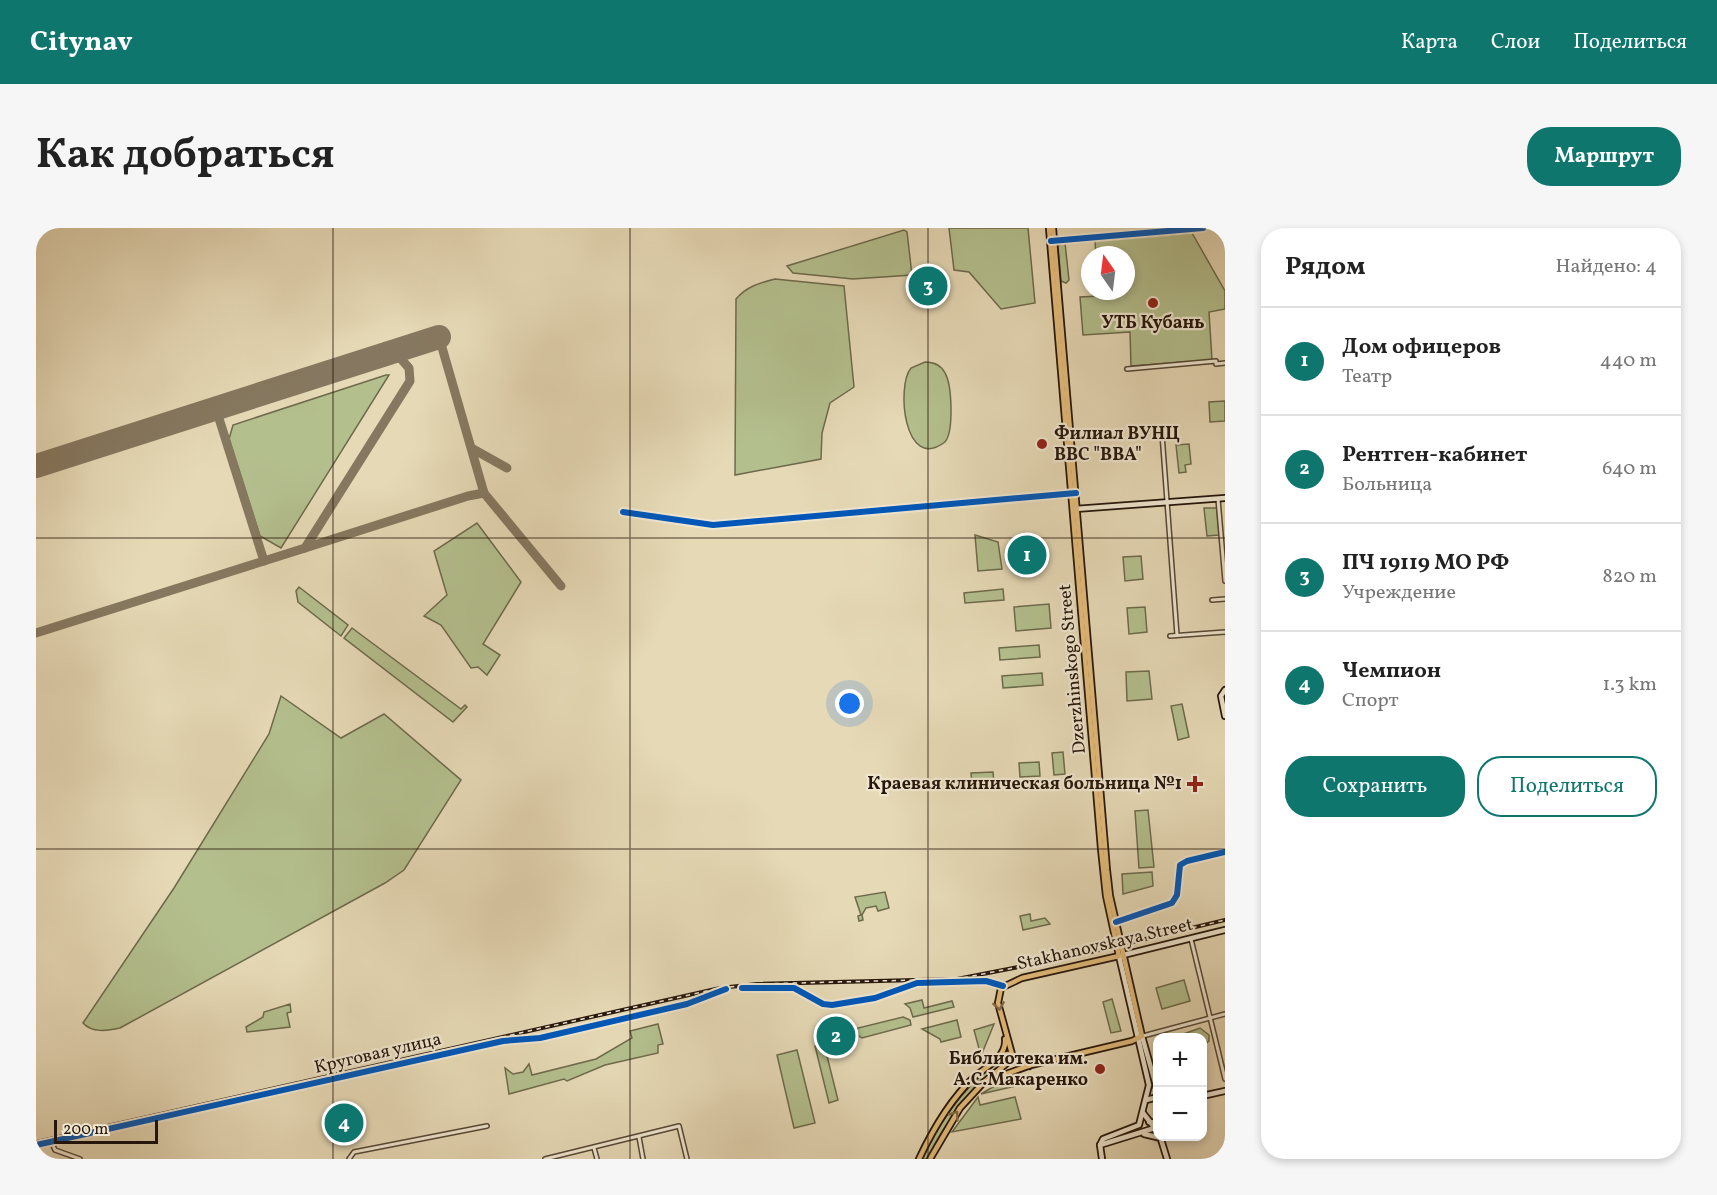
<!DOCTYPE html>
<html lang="ru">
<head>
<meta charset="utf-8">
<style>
  body { margin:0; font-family:Vollkorn,serif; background:#f6f6f6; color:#222 }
  .controls { position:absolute; right:18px; bottom:18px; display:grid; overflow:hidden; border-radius:12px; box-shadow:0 3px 9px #0003 }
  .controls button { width:54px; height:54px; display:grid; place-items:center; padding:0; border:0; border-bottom:2px solid #e0e0e0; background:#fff; color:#222; font:30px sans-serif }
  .compass { position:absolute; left:1045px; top:18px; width:54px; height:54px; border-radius:50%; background:#fff; box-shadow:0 3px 9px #0003; rotate:346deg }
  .scale { position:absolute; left:18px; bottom:15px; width:104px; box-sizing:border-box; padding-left:6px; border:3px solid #26160b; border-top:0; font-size:16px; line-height:21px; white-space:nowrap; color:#26160b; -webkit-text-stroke:4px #efe6d0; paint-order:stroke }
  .you { position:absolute; left:814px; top:476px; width:21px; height:21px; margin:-15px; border:4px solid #fff; border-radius:50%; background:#1a73e8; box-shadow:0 0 0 9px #1a73e833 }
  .badge { display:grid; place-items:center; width:39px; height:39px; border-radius:50%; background:#0f766e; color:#fff; font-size:20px; font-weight:700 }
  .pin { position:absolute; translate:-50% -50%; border:3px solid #fff; box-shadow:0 2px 6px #0006 }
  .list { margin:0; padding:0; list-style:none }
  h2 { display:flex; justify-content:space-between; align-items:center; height:78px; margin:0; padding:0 24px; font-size:26px }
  h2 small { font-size:20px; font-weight:400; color:#767676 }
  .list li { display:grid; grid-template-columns:39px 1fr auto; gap:18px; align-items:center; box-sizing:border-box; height:108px; padding:0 24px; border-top:2px solid #e0e0e0 }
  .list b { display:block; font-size:22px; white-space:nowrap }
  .list p { margin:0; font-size:20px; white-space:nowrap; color:#767676 }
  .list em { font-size:20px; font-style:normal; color:#767676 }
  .actions { display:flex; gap:12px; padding:18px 24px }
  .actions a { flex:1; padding:14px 0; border:2px solid #0f766e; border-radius:24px; text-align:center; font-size:21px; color:#0f766e }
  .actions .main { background:#0f766e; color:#fff }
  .map { position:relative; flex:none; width:1189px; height:931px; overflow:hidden; border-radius:24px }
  header { display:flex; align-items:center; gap:36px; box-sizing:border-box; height:84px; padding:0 30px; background:#0f766e; color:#fff }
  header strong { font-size:28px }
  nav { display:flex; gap:33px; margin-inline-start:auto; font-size:21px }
  .intro { display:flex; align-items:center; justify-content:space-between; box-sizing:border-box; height:144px; padding:0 36px }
  h1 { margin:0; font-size:42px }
  .button { padding:15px 27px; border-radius:24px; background:#0f766e; color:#fff; font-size:21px; font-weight:700 }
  main { display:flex; gap:36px; padding:0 36px }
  aside { flex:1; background:#fff; border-radius:24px; box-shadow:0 3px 9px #0003 }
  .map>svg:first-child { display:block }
  .green { fill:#b4bf8e; stroke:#6d6a4c; stroke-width:1.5 }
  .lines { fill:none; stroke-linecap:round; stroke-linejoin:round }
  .taxiway { stroke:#867860; stroke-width:9 }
  .runway { stroke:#867860; stroke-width:24 }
  .street-casing { stroke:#564736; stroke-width:6 }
  .secondary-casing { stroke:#26160b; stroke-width:8 }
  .primary-casing { stroke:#26160b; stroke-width:8 }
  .street { stroke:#efe6d0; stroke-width:3 }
  .secondary { stroke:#efe6d0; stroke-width:4.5 }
  .primary { stroke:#e3bc7b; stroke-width:4.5 }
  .rail-casing { stroke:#26160b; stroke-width:4 }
  .rail { stroke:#efe6d0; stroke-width:1.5; stroke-dasharray:4.5; stroke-linecap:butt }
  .cycleway-casing { stroke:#efe6d0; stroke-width:10 }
  .cycleway { stroke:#0057b8; stroke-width:6 }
  .oneway { stroke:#846943 }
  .grid { fill:none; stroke:#26160b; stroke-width:1.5; stroke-opacity:0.55 }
  .poi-dot { fill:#8f2418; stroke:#efe6d0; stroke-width:2 }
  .labels { text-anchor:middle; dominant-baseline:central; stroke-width:4.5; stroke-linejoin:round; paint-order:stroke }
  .poi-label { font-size:18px; font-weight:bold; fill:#26160b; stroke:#efe6d0; text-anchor:end }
  .street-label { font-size:18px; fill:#26160b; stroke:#efe6d0 }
</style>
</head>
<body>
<header>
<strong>Citynav</strong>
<nav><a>Карта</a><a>Слои</a><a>Поделиться</a></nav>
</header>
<div class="intro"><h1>Как добраться</h1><a class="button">Маршрут</a></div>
<main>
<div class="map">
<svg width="1189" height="931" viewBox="0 0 1189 931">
  <rect width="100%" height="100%" fill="#e6d9b6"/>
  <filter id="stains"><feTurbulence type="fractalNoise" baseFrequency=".00333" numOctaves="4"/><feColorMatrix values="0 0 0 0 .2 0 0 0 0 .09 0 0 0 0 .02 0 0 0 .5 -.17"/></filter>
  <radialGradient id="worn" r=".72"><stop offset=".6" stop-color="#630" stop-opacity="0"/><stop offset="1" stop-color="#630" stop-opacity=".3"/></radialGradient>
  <g class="green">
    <path d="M913,0H992L999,75L965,81L933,44L918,42Z"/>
    <path d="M868,2L871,4L876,47L817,51L757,45L751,38Z"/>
    <path d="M1156,5L1189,63V81L1173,84L1176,132L1095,138L1094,104L1047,107L1044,69L1063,68V63H1090V27H1060L1059,13Z"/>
    <path d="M1026,15H1029L1033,52L1030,55L1025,53L1022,18Z"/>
    <path d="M739,51L808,58L818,159L794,175L786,205L785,231L699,247L700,71C711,58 724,55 739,51Z"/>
    <path d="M889,134C897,134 905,137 909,145C916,157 918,203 909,214C868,245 860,158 875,140Z"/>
    <path d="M350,147H353L245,320L224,308L193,211L197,197Z"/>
    <path d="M1189,173V193L1174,194L1173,174Z"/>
    <path d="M1153,216L1155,236L1149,237L1150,244L1143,245L1140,217Z"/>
    <path d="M1168,280H1181L1183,307L1171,308Z"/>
    <path d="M441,295L485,354L447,416L464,427L451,447L442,439L435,440L405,397L388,388L411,367L398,323Z"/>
    <path d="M939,307L962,314L966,341L942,343Z"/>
    <path d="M1105,328L1107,351L1089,353L1087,329Z"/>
    <path d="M263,359L312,397L305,408L262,374L260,363Z"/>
    <path d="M967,361L968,372L929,375L928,365Z"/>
    <path d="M1013,376L1015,400L980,403L978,379Z"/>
    <path d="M1109,379L1111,404L1093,406L1091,380Z"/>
    <path d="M316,400L425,481L429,477L431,479L417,494L308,410Z"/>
    <path d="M1003,417L1004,429L964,432L963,420Z"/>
    <path d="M1113,443L1116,471L1091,473L1090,444Z"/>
    <path d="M1006,445L1007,457L967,460L966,448Z"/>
    <path d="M245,468L305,510L348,486L425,552L368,642L349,655L84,800C71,803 56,805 47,795L138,660L233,506Z"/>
    <path d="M1146,476L1153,509L1142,512L1135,478Z"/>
    <path d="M1027,524L1029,546L1018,547L1016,525Z"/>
    <path d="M1003,534L1004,548L984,549L983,535Z"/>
    <path d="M957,544L958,555L936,556L935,545Z"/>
    <path d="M1112,582L1118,639L1103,640L1099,583Z"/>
    <path d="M1116,644L1117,658L1087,666L1086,646Z"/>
    <path d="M849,664L853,680L842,683L840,678L830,680L826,687L827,692L823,693L822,688L825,687L819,669Z"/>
    <path d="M994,686L995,693L1009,690L1014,696L987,702L984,688Z"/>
    <path d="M1148,752L1154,773L1126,781L1120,760Z"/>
    <path d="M1076,771L1085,803L1075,805L1067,774Z"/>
    <path d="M886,772L888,780L916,773L918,779L877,789L874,780L869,776Z"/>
    <path d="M254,776L255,784L251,785L254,799L211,804L210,799L227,789L228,784Z"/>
    <path d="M867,789L874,792L875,797L826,810L814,802Z"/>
    <path d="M921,792L925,809L905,814L904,811L886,801Z"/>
    <path d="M622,796L627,816L622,817V825L569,837L531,853L528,851L473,866L469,840L477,846L487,844L493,836L496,847L560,831L596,810L594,803Z"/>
    <path d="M958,796L945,828L938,802Z"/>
    <path d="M1164,800L1173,807V813L1167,818L1166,810L1139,809Z"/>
    <path d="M785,812L788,816L802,872L793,875L779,818Z"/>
    <path d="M761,822L779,895L758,900L741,827Z"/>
    <path d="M972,827L973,832C936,860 911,889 891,931H885C905,890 932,852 972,827Z"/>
    <path d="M977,847L980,858L945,866Z"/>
    <path d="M942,869L944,877L979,869L985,891L916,904Z"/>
  </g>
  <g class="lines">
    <g class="taxiway">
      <path d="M403,109L448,265"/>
      <path d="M180,181L228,333"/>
      <path d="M437,221L471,240"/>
      <path d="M269,320L432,268L448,265L525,358"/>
      <path d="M0,405L269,320L374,153L373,140L358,123"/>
    </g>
    <path class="runway" d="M0,238L403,109"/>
    <defs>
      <g id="street">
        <path d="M1184,0L1189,9"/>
        <path d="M1019,13L1167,0"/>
        <path d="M1091,141L1180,133V136L1189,135"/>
        <path d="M1126,206L1141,407"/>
        <path d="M1182,271L1189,353"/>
        <path d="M587,284L677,297L1036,266"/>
        <path d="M1176,372L1189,371"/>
        <path d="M1134,408L1189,404"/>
        <path d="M1155,711L1189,851"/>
        <path d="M706,760H758L787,776L796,777L839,770L881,755L950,753L967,758"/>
        <path d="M1107,808L1189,786"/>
        <path d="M603,909L607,931"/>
        <path d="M15,913L19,922L44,931"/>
        <path d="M0,917L467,813L504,810L651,776L690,761"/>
        <path d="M558,920L561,931"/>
        <path d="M313,931L318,924L451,898"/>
        <path d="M509,931L643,898L651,931"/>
      </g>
      <g id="secondary">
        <path d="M1039,281L1189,270"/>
        <path d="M1189,462L1185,468L1189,488"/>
        <path d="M1080,694L1136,675L1141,667L1144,637L1151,633L1189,624"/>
        <path d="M1106,808L1122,865"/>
        <path d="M1166,868L1189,863"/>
        <path d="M1110,872L1122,869"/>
        <path d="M1107,885L1122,904"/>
        <path d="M1113,894L1122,895"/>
        <path d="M1108,906L1125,910"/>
        <path d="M1124,908L1131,931"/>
        <path d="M1064,917L1122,899"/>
        <path d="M1066,931L1064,917L1067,911L1103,897L1113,857L1083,728L1189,702"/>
      </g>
      <g id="primary">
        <path d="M993,838L980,833L976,826L962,775L965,760L986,750L1083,728L1070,668L1065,621L1013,0"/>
        <path d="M948,854L995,837L1096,813L1106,808L1074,668L1071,642L1017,0"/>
        <path d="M883,931C897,901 914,872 938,849C950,839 971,829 969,811"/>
        <path d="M894,931L924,880L948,854L975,832L972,826L966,827"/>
      </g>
    </defs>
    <use href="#street" class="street-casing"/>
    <use href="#secondary" class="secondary-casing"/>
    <use href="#primary" class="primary-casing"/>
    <use href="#street" class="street"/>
    <use href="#secondary" class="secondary"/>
    <use href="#primary" class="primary"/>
    <defs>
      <path id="rail" d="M0,914L684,760L721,756L921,751L1034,729L1189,692"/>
    </defs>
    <use href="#rail" class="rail-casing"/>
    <use href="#rail" class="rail"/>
    <defs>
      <g id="cycleway">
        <path d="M1015,13L1167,0"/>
        <path d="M587,284L677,297L1040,265"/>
        <path d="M1080,694L1136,675L1141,667L1144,637L1151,633L1189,624"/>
        <path d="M706,760H758L787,776L796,777L839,770L881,755L950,753L967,758"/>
        <path d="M0,917L467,813L504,810L651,776L690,761"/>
      </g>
    </defs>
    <use href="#cycleway" class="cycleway-casing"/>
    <use href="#cycleway" class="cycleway"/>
  </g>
  <defs><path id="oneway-chevron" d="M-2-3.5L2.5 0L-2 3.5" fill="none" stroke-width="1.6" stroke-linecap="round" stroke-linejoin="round" transform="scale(1.5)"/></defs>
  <g class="oneway">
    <use href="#oneway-chevron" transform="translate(963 778) rotate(81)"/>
    <use href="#oneway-chevron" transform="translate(919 887) rotate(-54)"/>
  </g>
  <path class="grid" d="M297,0V931M594,0V931M892,0V931M0,310H1189M0,621H1189"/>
  <g class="poi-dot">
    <circle cx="1117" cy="75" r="6"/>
    <circle cx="1006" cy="216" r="6"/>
    <path d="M1156 547h6v6h6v6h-6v6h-6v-6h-6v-6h6z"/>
    <circle cx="1064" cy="841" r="6"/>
  </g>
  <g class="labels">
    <g class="poi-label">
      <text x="1117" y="95" text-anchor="middle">УТБ Кубань</text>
      <text x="1018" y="206" text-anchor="start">Филиал ВУНЦ<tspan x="1018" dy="21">ВВС "ВВА"</tspan></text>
      <text x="1146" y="556">Краевая клиническая больница №1</text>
      <text x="1052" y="831">Библиотека им.<tspan x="1052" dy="21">А.С.Макаренко</tspan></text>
    </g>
    <g class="street-label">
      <text transform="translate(1037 441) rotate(-95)">Dzerzhinskogo Street</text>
      <text transform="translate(1069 717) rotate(-13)">Stakhanovskaya Street</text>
      <text transform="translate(342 826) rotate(-13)">Круговая улица</text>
    </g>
  </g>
  <rect width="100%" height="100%" filter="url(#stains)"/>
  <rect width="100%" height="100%" fill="url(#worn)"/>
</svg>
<div class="controls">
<button>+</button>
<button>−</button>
</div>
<svg class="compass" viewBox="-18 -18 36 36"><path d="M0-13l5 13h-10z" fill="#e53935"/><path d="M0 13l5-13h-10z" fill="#767676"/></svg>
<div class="scale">200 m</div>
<div class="you"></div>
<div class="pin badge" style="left:991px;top:327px">1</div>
<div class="pin badge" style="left:800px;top:808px">2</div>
<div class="pin badge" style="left:892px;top:58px">3</div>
<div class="pin badge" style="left:308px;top:895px">4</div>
</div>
<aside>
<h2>Рядом<small>Найдено: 4</small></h2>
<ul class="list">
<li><span class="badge">1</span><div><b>Дом офицеров</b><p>Театр</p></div><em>440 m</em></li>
<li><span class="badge">2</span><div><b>Рентген-кабинет</b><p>Больница</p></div><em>640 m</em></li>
<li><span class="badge">3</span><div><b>ПЧ 19119 МО РФ</b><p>Учреждение</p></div><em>820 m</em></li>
<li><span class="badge">4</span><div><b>Чемпион</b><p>Спорт</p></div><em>1.3 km</em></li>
</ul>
<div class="actions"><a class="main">Сохранить</a><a>Поделиться</a></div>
</aside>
</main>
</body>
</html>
